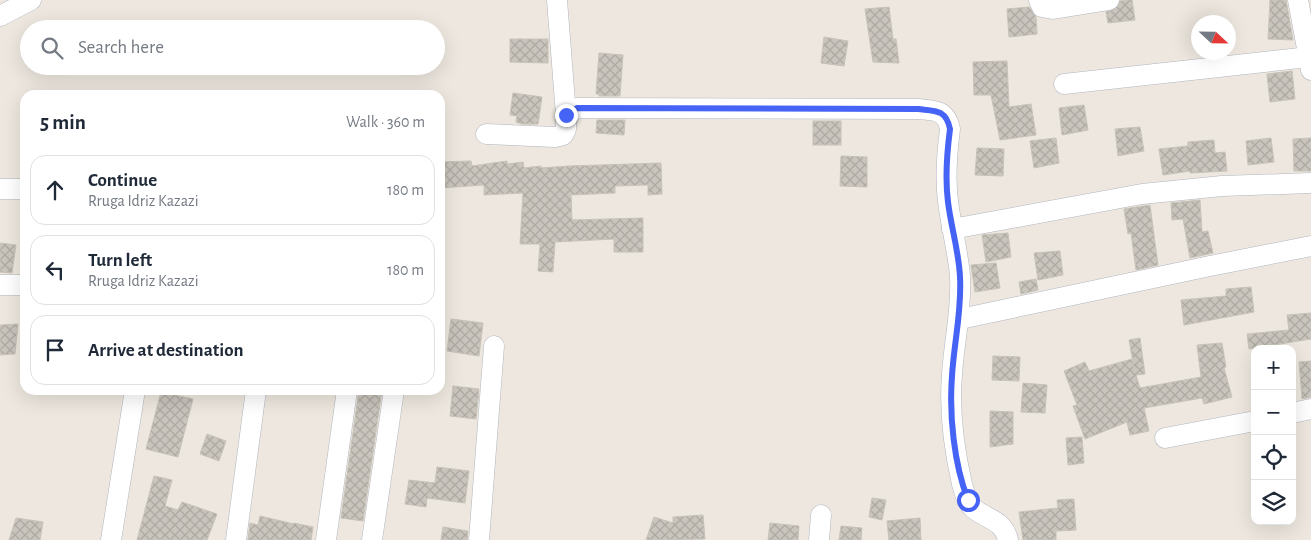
<!DOCTYPE html>
<html lang="en">
<head>
<meta charset="utf-8">
<style>
  body { margin:0; font-family:"Alegreya Sans",sans-serif; background:#f2f2f3; color:#1f2937 }
  .controls { position:absolute; right:15px; bottom:15px; display:grid; overflow:hidden; border-radius:10px; box-shadow:0 5px 20px #0002 }
  .controls button { width:45px; height:45px; display:grid; place-items:center; padding:0; border:0; border-bottom:1px solid #e0e1e3; background:#fff; color:#1f2937; font:25px sans-serif }
  .compass { position:absolute; left:1191px; top:15px; width:45px; height:45px; border-radius:50%; background:#fff; box-shadow:0 5px 20px #0002; rotate:112deg }
  .stop { position:absolute; width:15px; height:15px; margin:-11px; border:4px solid #4563f4; border-radius:50%; background:#fff }
  .stop.end { background:#4563f4; border-color:#fff; box-shadow:0 1px 5px #0008 }
  .list { margin:0; padding:0; list-style:none }
  h2 { display:flex; justify-content:space-between; align-items:center; height:65px; margin:0; padding:0 20px; font-size:21px }
  h2 small { font-size:16px; font-weight:400; color:#747a83 }
  .list li { display:grid; grid-template-columns:32px 1fr auto; gap:15px; align-items:center; box-sizing:border-box; height:70px; margin:0 10px 10px; padding:0 10px; border:1px solid #e0e1e3; border-radius:15px }
  .list b { display:block; font-size:19px; white-space:nowrap }
  .list p { margin:0; font-size:16px; white-space:nowrap; color:#747a83 }
  .list em { font-size:16px; font-style:normal; color:#747a83 }
  .icon { flex:none; width:28px; height:28px; fill:none; stroke:currentColor; stroke-width:2; stroke-linecap:round; stroke-linejoin:round }
  .map { position:relative; flex:none; width:1311px; height:540px; overflow:hidden }
  .search { position:absolute; background:#fff; box-shadow:0 5px 20px #0002; left:20px; top:20px; width:425px; height:55px; display:flex; align-items:center; gap:12px; box-sizing:border-box; padding:0 18px; border-radius:28px; color:#747a83; font-size:19px }
  .panel { position:absolute; background:#fff; box-shadow:0 5px 20px #0002; left:20px; top:90px; width:425px; height:305px; border-radius:15px }
  .map>svg:first-child { display:block }
  .building { fill:url(#building-cross-hatch); stroke:#c8c3b8 }
  .lines { fill:none; stroke-linecap:round; stroke-linejoin:round }
  .minor-casing { stroke:#b2b5bf; stroke-width:21 }
  .minor { stroke:#fff; stroke-width:20 }
  .route { stroke:#4563f4; stroke-width:6 }
</style>
</head>
<body>
<div class="map">
<svg width="1311" height="540" viewBox="0 0 1311 540">
  <defs>
    <pattern id="building-cross-hatch" width="8" height="8" patternUnits="userSpaceOnUse" patternTransform="scale(1.25)"><rect width="8" height="8" fill="#c9c5bd"/><path d="M0 0l8 8M0 8l8-8" fill="none" stroke="#ada9a3"/></pattern>
  </defs>
  <rect width="100%" height="100%" fill="#ede7df"/>
  <g class="building">
    <path d="M1126,0H1132L1135,20L1108,23L1106,12L1116,9L1120,1Z"/>
    <path d="M1270,0H1286L1293,40L1268,39Z"/>
    <path d="M889,7L893,39H896L899,63L873,62L865,9Z"/>
    <path d="M1029,7L1036,17L1037,34L1009,37L1007,9Z"/>
    <path d="M824,37L848,41L844,66L821,63Z"/>
    <path d="M510,39H548V63L510,62Z"/>
    <path d="M599,53L623,55L620,96H599V94H596Z"/>
    <path d="M1007,61L1009,107L1031,104L1036,135L1000,140L991,95H974L973,62Z"/>
    <path d="M1292,71L1295,99L1270,102L1267,74Z"/>
    <path d="M513,93L542,97L538,124H521L516,122L517,116L510,115Z"/>
    <path d="M1084,105L1088,130L1062,135L1059,108Z"/>
    <path d="M597,120H625L624,135L596,133Z"/>
    <rect x="813" y="121" width="28" height="24"/>
    <path d="M1140,127L1144,151L1118,156L1115,129Z"/>
    <path d="M1056,138L1059,163L1034,168L1030,141Z"/>
    <path d="M1271,138L1274,162L1248,165L1246,141Z"/>
    <path d="M1311,138V171H1294L1293,139Z"/>
    <path d="M1214,140L1215,153L1225,152L1227,171L1190,173V171L1163,175L1159,149L1188,146V142Z"/>
    <path d="M977,148L1004,149L1003,176L975,175Z"/>
    <path d="M841,156L867,157V187L840,186Z"/>
    <path d="M471,161L472,166L507,161V164L523,162L524,168L541,166V168L569,166L661,163L662,194L648,195V185L615,186V193L571,195L572,220L643,218V252H614V239L555,242L553,272L538,271L540,244H520L523,193L484,195V185L440,188V162Z"/>
    <path d="M1200,200L1202,232L1208,231L1213,253L1190,258L1183,219L1172,220L1171,203Z"/>
    <path d="M1150,205L1158,265L1136,270L1131,233L1128,234L1124,209Z"/>
    <path d="M1008,233L1011,257L986,262L982,235Z"/>
    <path d="M0,243L16,245L12,273L0,272Z"/>
    <path d="M1060,251L1063,275L1038,280L1034,253Z"/>
    <path d="M996,263L1000,288L975,292L971,265Z"/>
    <path d="M1036,279L1038,290L1021,294L1019,282Z"/>
    <path d="M1251,287L1254,312L1184,325L1181,300L1226,296V289Z"/>
    <path d="M1311,313V339L1249,349L1247,334L1289,330L1287,315Z"/>
    <path d="M451,319L483,323L479,356L447,351Z"/>
    <path d="M18,324L15,354L0,355V325Z"/>
    <path d="M1140,338L1145,374L1136,375L1140,388L1201,377L1197,345L1222,343L1226,367L1224,368L1232,397L1204,404L1202,398L1144,408L1149,431L1130,435L1127,422L1085,439L1073,406L1077,405L1064,371L1085,362L1089,371L1132,359L1134,368L1129,340Z"/>
    <path d="M993,356L1020,357L1019,381L992,380Z"/>
    <path d="M1311,361V397L1302,399L1299,362Z"/>
    <path d="M1023,383L1047,385L1045,413L1021,412Z"/>
    <path d="M453,386L479,389L476,419L450,416Z"/>
    <path d="M359,390H382L363,521L341,518Z"/>
    <path d="M161,392L193,399L178,457L146,449Z"/>
    <path d="M990,411L1013,412V444L990,447Z"/>
    <path d="M207,434L226,441L219,461L200,454Z"/>
    <path d="M1082,437L1084,463L1068,465L1066,438Z"/>
    <path d="M437,467L469,471L465,503L427,498L426,507L405,504L409,480L435,483Z"/>
    <path d="M154,476L172,480L165,506L178,510L182,502L217,514L207,540H137Z"/>
    <path d="M872,498L886,500L882,520L869,517Z"/>
    <path d="M1074,499L1076,530L1056,531V540H1023L1019,512L1058,508L1057,500Z"/>
    <path d="M703,515L705,539L646,540L654,517L673,523V517Z"/>
    <path d="M260,516L294,524V523L313,527L311,540H248L250,523L258,525Z"/>
    <path d="M16,518L43,522L40,540H9Z"/>
    <path d="M920,518L921,540H889L887,521Z"/>
    <path d="M770,523L799,526L798,540H768Z"/>
    <path d="M841,526L862,528L861,540H839Z"/>
    <path d="M443,527L468,531L467,540H441Z"/>
  </g>
  <g class="lines">
    <defs>
      <g id="minor">
        <path d="M557,0L566,115L577,108L918,109C935,111 946,109 950,129C947,152 945,178 948,201C951,227 958,251 960,276C962,310 954,341 952,375C949,411 954,449 962,484C964,492 967,503 973,508C987,520 1003,519 1008,540"/>
        <path d="M1039,0L1042,7L1053,9L1109,0"/>
        <path d="M1298,0L1311,70"/>
        <path d="M0,16L31,0"/>
        <path d="M1064,84L1309,57"/>
        <path d="M486,134L555,137L563,135L566,129V115"/>
        <path d="M0,189H25"/>
        <path d="M952,229L1142,194L1222,186L1311,183"/>
        <path d="M0,285H25"/>
        <path d="M960,319L1210,266L1311,246"/>
        <path d="M1292,413L1311,409"/>
        <path d="M1165,438L1255,421"/>
        <path d="M111,540L135,390"/>
        <path d="M236,540L256,390"/>
        <path d="M326,540L347,390"/>
        <path d="M372,540L394,390"/>
        <path d="M479,540L494,346"/>
        <path d="M819,540L821,515"/>
      </g>
    </defs>
    <use href="#minor" class="minor-casing"/>
    <use href="#minor" class="minor"/>
  </g>
  <g class="lines">
    <path class="route" d="M566,115L577,108L918,109C935,111 946,109 950,129C947,152 945,179 948,202C951,227 959,252 960,277C962,311 954,342 952,376C949,415 954,464 968,500"/>
  </g>
</svg>
<div class="controls">
<button>+</button>
<button>−</button>
<button><svg class="icon" aria-label="locate" viewBox="0 0 24 24"><circle cx="12" cy="12" r="6"/><path d="M12 2v4M12 18v4M2 12h4M18 12h4"/></svg></button>
<button><svg class="icon" aria-label="layers" viewBox="0 0 24 24"><path d="M12 4l9 5-9 5-9-5zM3 14l9 5 9-5"/></svg></button>
</div>
<svg class="compass" viewBox="-18 -18 36 36"><path d="M0-13l5 13h-10z" fill="#e53935"/><path d="M0 13l5-13h-10z" fill="#747a83"/></svg>
<div class="stop" style="left:968px;top:500px"></div>
<div class="stop end" style="left:566px;top:115px"></div>
<div class="search"><svg class="icon" aria-label="search" viewBox="0 0 24 24"><circle cx="10" cy="10" r="6"/><path d="M15 15l6 6"/></svg>Search here</div>
<section class="panel">
<h2>5 min<small>Walk · 360 m</small></h2>
<ul class="list">
<li><svg class="icon" aria-label="ahead" viewBox="0 0 24 24"><path d="M12 20V5M6 11l6-6 6 6"/></svg><div><b>Continue</b><p>Rruga Idriz Kazazi</p></div><em>180 m</em></li>
<li><svg class="icon" aria-label="left" viewBox="0 0 24 24"><path d="M17 20v-9H6M10 6l-5 5 5 5"/></svg><div><b>Turn left</b><p>Rruga Idriz Kazazi</p></div><em>180 m</em></li>
<li><svg class="icon" aria-label="arrive" viewBox="0 0 24 24"><path d="M6 21V4h12l-3 4 3 4H6"/></svg><div><b>Arrive at destination</b></div></li>
</ul>
</section>
</div>
</body>
</html>
